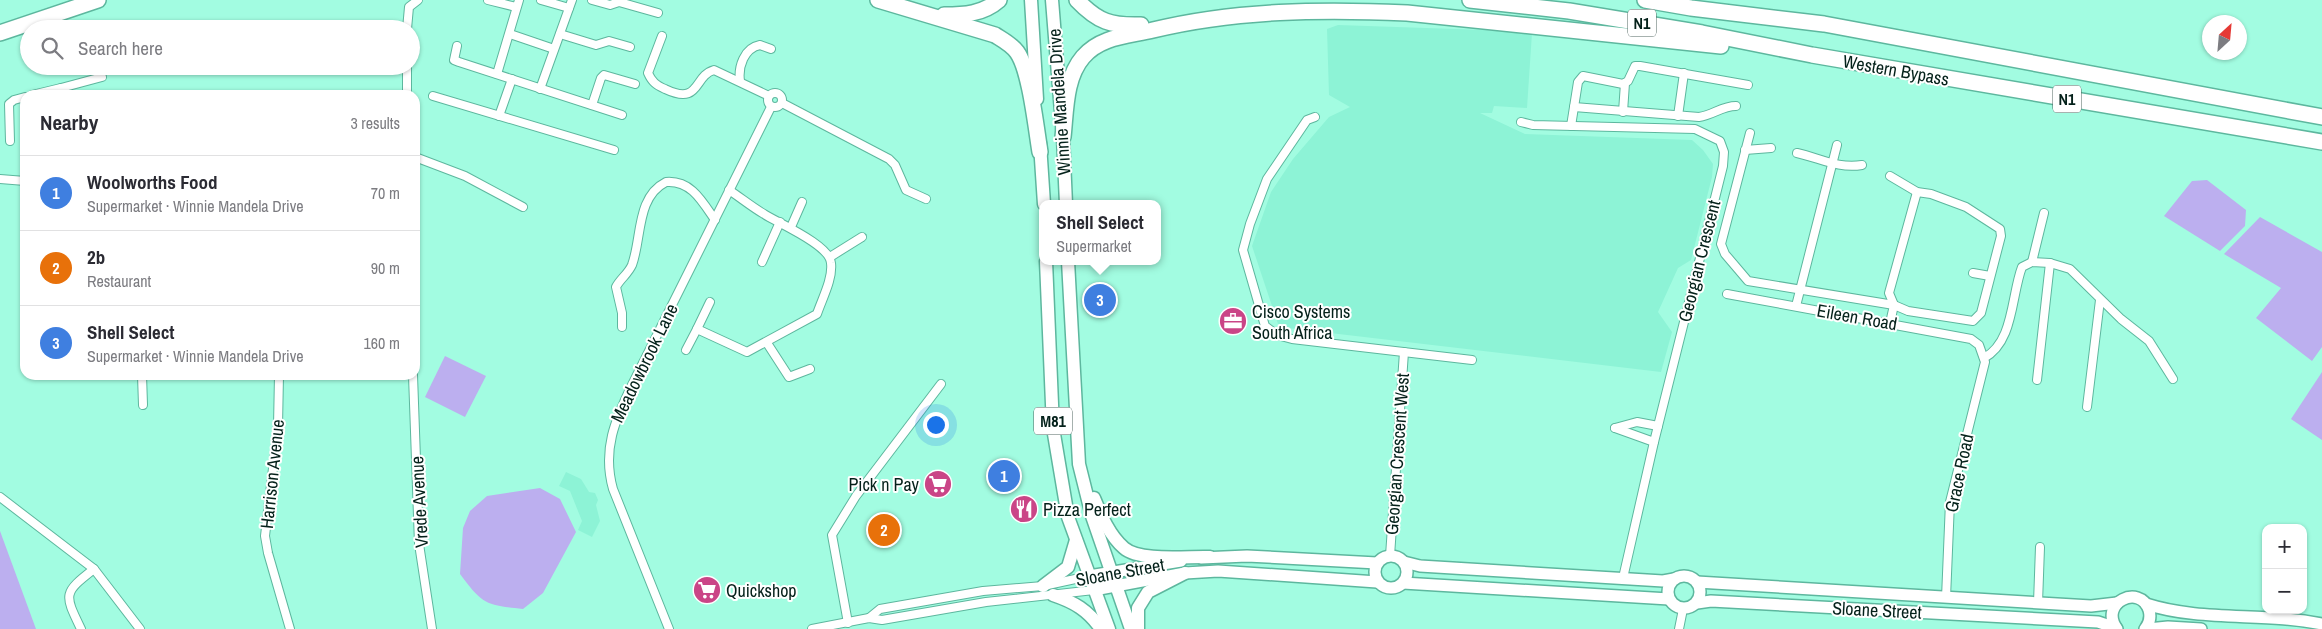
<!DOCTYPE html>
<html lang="en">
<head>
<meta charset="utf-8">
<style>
  body { margin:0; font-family:"Archivo Narrow",sans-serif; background:#f7f7f7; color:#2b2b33 }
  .controls { position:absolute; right:15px; bottom:15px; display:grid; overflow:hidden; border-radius:10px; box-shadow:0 1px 4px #0004 }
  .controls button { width:45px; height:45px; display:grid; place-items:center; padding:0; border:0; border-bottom:1px solid #e1e1e2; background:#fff; color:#2b2b33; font:25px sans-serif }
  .compass { position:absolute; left:2202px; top:15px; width:45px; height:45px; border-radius:50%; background:#fff; box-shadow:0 1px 4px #0004; rotate:26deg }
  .you { position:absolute; left:935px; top:424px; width:18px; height:18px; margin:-12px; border:4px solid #fff; border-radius:50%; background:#1a73e8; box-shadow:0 0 0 8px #1a73e833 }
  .badge { display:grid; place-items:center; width:32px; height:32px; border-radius:50%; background:#ca4587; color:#fff; font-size:16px; font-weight:700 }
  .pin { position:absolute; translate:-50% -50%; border:2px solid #fff; box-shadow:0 1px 5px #0006 }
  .popup { position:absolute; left:1039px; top:200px; width:122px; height:65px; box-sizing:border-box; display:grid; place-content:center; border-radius:10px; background:#fff; filter:drop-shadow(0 1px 4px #0005); font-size:16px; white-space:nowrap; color:#7c7c81 }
  .popup b { font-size:19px; color:#2b2b33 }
  .popup::after { content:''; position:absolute; left:50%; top:100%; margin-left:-10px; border:10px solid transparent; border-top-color:#fff }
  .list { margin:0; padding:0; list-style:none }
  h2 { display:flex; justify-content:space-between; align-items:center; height:65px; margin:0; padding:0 20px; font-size:21px }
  h2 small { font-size:16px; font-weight:400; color:#7c7c81 }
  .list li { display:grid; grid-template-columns:32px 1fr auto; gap:15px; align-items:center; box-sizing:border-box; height:75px; padding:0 20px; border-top:1px solid #e1e1e2 }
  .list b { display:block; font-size:19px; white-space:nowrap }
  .list p { margin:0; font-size:16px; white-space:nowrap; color:#7c7c81 }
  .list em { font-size:16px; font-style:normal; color:#7c7c81 }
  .icon { flex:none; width:28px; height:28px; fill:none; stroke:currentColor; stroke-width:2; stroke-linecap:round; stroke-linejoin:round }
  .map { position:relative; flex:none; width:2322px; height:629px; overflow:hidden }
  .search { position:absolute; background:#fff; box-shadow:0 1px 4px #0004; left:20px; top:20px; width:400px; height:55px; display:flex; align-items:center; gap:12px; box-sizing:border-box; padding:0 18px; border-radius:28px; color:#7c7c81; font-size:19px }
  .panel { position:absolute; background:#fff; box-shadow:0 1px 4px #0004; left:20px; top:90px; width:400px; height:290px; border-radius:15px }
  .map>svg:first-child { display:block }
  .built { fill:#8df3d6 }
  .green { fill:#bcafef }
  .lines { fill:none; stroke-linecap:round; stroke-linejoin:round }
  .street-casing { stroke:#5db79e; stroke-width:10 }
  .secondary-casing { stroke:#5db79e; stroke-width:14 }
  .primary-casing { stroke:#5db79e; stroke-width:15 }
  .highway-casing { stroke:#5db79e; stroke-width:18 }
  .street { stroke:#fff; stroke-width:8 }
  .secondary { stroke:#fff; stroke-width:11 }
  .primary { stroke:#fff; stroke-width:12 }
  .highway { stroke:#fff; stroke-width:15 }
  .labels { text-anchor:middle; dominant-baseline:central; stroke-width:4; stroke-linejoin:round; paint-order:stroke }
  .shield { fill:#fff; stroke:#4f645f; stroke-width:1 }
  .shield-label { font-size:16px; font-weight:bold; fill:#04211a }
  .street-label { font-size:18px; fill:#04211a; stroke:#fff }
  .poi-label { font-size:18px; fill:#04211a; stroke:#fff; text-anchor:start }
</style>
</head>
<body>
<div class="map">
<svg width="2322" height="629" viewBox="0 0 2322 629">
  <rect width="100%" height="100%" fill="#a2fce1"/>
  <g class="built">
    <path d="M1338,25L1485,30L1532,33L1527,108L1494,106L1492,113H1480L1525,134L1692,140L1703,150L1713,164L1712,177L1691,260L1678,268L1658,312L1672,332L1661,372L1279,327L1252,246L1271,192L1293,159L1329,117L1350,107L1329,95L1327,29Z"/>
    <path d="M566,472L581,479L589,492L595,493L598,500L596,505L600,521L592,537L578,530L582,521L570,491L559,486Z"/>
  </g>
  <g class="green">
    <path d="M2207,180L2246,210L2245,226L2220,251L2164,216L2192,181Z"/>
    <path d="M2260,217L2322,252V347L2312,361L2256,318L2281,288L2224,254Z"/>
    <path d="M445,356L486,376L465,417L425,397Z"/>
    <path d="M2322,372V440L2291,419Z"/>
    <path d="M540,488L560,499L576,532L543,593L523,609C486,605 483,605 460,574L463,528L470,511L487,496Z"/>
    <path d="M0,531L36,629H0Z"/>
  </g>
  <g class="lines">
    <defs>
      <g id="street">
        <path d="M488,0L516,7"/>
        <path d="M541,0L569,8"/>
        <path d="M592,0L610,5L619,2L658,13"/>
        <path d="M407,29L409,7L418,0"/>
        <path d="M510,34L554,49"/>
        <path d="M560,34L596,45L609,41L630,47"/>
        <path d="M662,36L648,73C652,82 656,85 665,89C701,106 693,76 714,70L769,96"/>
        <path d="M457,46L454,60L459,62L622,115"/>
        <path d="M407,66V95"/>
        <path d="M497,74L519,0"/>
        <path d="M740,81C738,67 744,48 760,45L771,49"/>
        <path d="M61,88L102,77"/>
        <path d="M540,89L572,0"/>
        <circle cx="775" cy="100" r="7"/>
        <path d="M32,95L61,88L64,95"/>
        <path d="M433,96L614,150"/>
        <path d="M782,103L889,159L895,165L906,190L926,199"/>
        <path d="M592,105L601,78L604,75L635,84"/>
        <path d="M1574,107L1699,117C1713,115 1722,106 1736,106"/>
        <path d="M1623,112L1625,83"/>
        <path d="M499,116L512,79"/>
        <path d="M1678,116L1684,73"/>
        <path d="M1315,117L1307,120L1267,179L1250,224L1243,250L1265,326L1277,335L1292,339L1472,360"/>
        <path d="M1521,122L1533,125L1695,129L1720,141L1724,152L1723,166L1654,442L1623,578"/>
        <path d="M1571,126L1578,82L1583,76L1623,84L1628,81L1635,66H1640L1748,85"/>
        <path d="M1750,133L1721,244L1725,254L1748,281L1894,305L1908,311L1973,321L1981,313L2001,236L2000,229L1966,207L1931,194L1917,192L1890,176"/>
        <path d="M10,141L9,104L14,100L25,97"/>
        <path d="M1745,150L1771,148"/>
        <path d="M1797,153C1820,158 1838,169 1862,165"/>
        <path d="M415,157L465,176L523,207"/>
        <path d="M0,179L25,181"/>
        <path d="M791,227L802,202"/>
        <path d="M830,257L862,237"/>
        <path d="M762,262L780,222"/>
        <path d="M2032,262L2044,213"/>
        <path d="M1973,273L1990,276"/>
        <path d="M1727,294L1971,339L1979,345L1985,362L1950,502L1946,598"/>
        <path d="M710,302L697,329L747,352L817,314C822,299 833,279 831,263C830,245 778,223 764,214C752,207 741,198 729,190"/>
        <path d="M1796,306L1837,145"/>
        <path d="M1890,323L1894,305L1889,293L1917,192"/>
        <path d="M622,327V313L616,287C620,279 628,274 632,265C642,238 636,197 666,182C691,180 702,201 715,220"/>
        <path d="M767,343L789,377L810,369"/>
        <path d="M686,350L697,329"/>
        <path d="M1984,358C2014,342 2011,296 2022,267L2032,262L2050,263L2070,269L2121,319L2149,341L2173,379"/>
        <path d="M142,375L143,405"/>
        <path d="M279,375L278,426L265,536L268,553L290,629"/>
        <path d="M413,375L419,544L432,629"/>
        <path d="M2037,380L2050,263"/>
        <path d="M2087,407L2100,300"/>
        <path d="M1615,428L1637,422L1658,426"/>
        <path d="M1615,428L1654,442"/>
        <path d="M0,497L94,569L140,629"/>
        <path d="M1390,556L1404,352"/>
        <path d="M2038,603L2040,547"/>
        <path d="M869,618L880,609L983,591L1043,586L1089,576"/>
        <path d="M848,623L832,535L856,496L941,384"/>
        <path d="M81,629C64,594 63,593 94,569"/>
        <path d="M669,629L613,489C602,450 615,420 632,385L771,107"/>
        <path d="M812,629L869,618L882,620L986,602L1094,590"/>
        <path d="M1679,629L1683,609"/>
      </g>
      <g id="secondary">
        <circle cx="1391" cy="572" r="16"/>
        <path d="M1201,558L1247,556L1377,563"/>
        <path d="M1404,562L1420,566L1663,581L1674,579"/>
        <circle cx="1684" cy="592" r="16"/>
        <path d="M1089,576L1181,561"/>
        <path d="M1697,582L2091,606L2117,603"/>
        <path d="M1403,583L1669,599"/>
        <path d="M1094,590L1185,573L1218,571L1377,582"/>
        <path d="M1697,603L1711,601L2098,622L2116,628"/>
        <path d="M2146,604C2202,622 2264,612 2322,624"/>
        <path d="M2117,629C2098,603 2140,583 2149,610C2151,617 2149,624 2145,629"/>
        <path d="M2148,629L2168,627L2201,629"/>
      </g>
      <g id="primary">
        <path d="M1031,0L1037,99"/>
        <path d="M1052,0L1063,137L1066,204"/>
        <path d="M1040,144L1044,204"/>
        <path d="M1046,261L1053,428L1068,517L1109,629"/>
        <path d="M1068,261L1079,464L1092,516L1131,629"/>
        <path d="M1094,498C1101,515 1109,535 1124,548C1140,562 1189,556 1210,557"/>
        <path d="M1043,586L1068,567L1076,540"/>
        <path d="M1053,595C1074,602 1088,610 1101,629"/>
        <path d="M1138,629V608L1148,592L1185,573"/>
      </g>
      <g id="highway">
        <path d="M878,0L995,35C1003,40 1011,44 1017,52C1030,70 1036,128 1040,152"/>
        <path d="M1077,0C1098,22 1111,26 1141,25"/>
        <path d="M1470,0L1569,11L1702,33L1812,55L2322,142"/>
        <path d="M1645,0L1691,8L1824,24L2322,117"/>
        <path d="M944,15C964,15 983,14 999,0"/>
        <path d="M0,33L98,0"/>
        <path d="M1063,137C1066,110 1065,78 1083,57C1101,36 1129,36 1153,30C1235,10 1323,9 1407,13L1721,46"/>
      </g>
    </defs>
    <use href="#street" class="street-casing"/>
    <use href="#secondary" class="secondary-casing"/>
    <use href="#primary" class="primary-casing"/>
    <use href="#highway" class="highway-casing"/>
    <use href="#street" class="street"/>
    <use href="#secondary" class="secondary"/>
    <use href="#primary" class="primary"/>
    <use href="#highway" class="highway"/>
  </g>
  <defs>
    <symbol id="office-disc" viewBox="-11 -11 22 22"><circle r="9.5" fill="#ca4587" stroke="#fff"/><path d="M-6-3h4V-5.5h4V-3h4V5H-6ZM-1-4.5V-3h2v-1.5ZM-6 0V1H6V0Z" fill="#fff"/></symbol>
    <symbol id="supermarket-disc" viewBox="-11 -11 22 22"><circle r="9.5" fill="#ca4587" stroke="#fff"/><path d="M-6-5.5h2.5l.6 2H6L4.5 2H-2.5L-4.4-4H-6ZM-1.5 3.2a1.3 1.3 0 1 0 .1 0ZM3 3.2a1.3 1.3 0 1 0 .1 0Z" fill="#fff"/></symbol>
    <symbol id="restaurant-disc" viewBox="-11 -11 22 22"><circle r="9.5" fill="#ca4587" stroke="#fff"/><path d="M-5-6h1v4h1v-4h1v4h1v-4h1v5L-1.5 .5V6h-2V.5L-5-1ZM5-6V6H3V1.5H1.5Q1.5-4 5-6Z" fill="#fff"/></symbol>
  </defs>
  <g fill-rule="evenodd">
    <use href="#office-disc" x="1217" y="305" width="32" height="32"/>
    <use href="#supermarket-disc" x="922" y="468" width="32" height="32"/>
    <use href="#restaurant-disc" x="1008" y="493" width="32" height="32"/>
    <use href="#supermarket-disc" x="691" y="574" width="32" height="32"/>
  </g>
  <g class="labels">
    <g class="shield">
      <rect x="1628" y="9.5" width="28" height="27" rx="4"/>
      <rect x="2053" y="85.5" width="28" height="27" rx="4"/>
      <rect x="1034" y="407.5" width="38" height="27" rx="4"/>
    </g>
    <g class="shield-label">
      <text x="1642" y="23">N1</text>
      <text x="2067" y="99">N1</text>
      <text x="1053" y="421">M81</text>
    </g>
    <g class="street-label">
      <text transform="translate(1896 70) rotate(10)">Western Bypass</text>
      <text transform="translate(1059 102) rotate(-94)">Winnie Mandela Drive</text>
      <text transform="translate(1699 261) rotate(-76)">Georgian Crescent</text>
      <text transform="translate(1857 317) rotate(10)">Eileen Road</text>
      <text transform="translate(644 363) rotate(-64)">Meadowbrook Lane</text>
      <text transform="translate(1397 454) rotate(-86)">Georgian Crescent West</text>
      <text transform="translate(1959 473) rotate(-78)">Grace Road</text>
      <text transform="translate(272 474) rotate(-84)">Harrison Avenue</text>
      <text transform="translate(419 502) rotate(-93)">Vrede Avenue</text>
      <text transform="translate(1120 572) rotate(-10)">Sloane Street</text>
      <text transform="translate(1877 610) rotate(3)">Sloane Street</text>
    </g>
    <g class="poi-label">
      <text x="1252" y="311">Cisco Systems<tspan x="1252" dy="21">South Africa</tspan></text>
      <text x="919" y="484" text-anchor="end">Pick n Pay</text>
      <text x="1043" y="509">Pizza Perfect</text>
      <text x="726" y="590">Quickshop</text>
    </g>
  </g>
</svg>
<div class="controls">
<button>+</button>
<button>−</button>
</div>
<svg class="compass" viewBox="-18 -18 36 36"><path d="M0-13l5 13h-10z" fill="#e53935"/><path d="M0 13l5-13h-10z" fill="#7c7c81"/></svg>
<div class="you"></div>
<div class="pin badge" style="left:1004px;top:476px;background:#3f7fe0">1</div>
<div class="pin badge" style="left:884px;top:530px;background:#e8710a">2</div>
<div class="pin badge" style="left:1100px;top:300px;background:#3f7fe0">3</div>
<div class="popup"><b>Shell Select</b>Supermarket</div>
<div class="search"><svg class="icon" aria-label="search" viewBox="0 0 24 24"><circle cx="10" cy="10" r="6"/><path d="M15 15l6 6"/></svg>Search here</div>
<section class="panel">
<h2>Nearby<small>3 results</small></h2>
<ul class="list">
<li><span class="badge" style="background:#3f7fe0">1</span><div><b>Woolworths Food</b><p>Supermarket · Winnie Mandela Drive</p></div><em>70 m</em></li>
<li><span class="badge" style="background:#e8710a">2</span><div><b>2b</b><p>Restaurant</p></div><em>90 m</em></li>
<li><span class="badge" style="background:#3f7fe0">3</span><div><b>Shell Select</b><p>Supermarket · Winnie Mandela Drive</p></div><em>160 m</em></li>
</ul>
</section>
</div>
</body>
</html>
